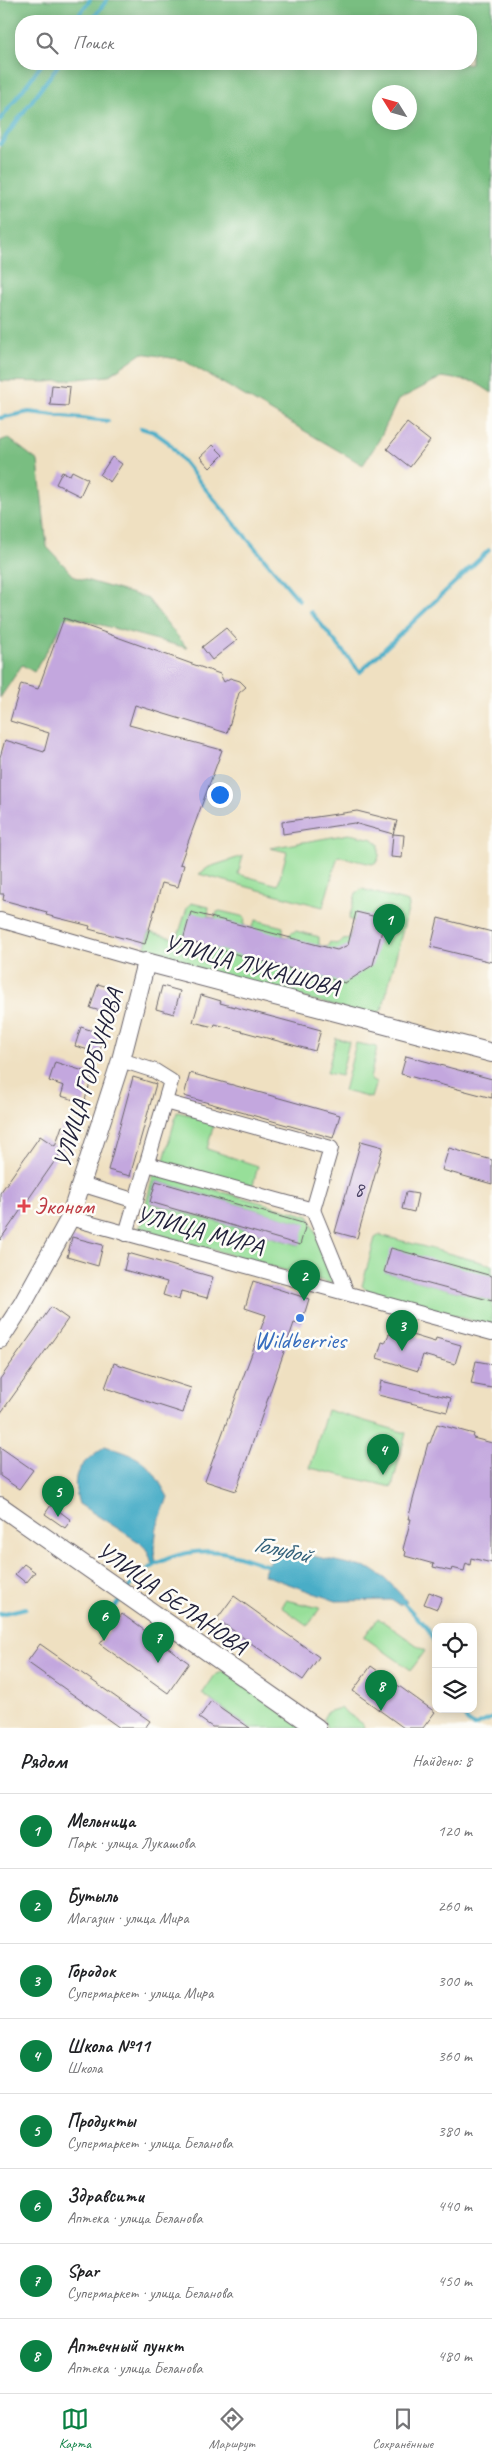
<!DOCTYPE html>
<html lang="ru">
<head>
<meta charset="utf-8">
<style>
  body { margin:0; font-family:Caveat,sans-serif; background:#f2f2f2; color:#202124 }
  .controls { position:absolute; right:15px; bottom:15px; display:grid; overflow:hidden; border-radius:10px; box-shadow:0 2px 12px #0003 }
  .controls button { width:45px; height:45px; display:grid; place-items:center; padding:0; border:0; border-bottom:1px solid #e0e0e0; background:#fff; color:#202124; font:25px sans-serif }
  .compass { position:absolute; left:372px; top:85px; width:45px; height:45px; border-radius:50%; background:#fff; box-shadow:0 2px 12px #0003; rotate:307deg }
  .you { position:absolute; left:219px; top:794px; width:18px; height:18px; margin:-12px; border:4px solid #fff; border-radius:50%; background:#1a73e8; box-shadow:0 0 0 8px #1a73e833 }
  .badge { display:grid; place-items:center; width:32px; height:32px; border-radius:50%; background:#0b8043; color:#fff; font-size:16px; font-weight:700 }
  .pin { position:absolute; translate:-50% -41px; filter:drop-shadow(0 1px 2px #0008) }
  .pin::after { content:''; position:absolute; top:26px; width:18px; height:15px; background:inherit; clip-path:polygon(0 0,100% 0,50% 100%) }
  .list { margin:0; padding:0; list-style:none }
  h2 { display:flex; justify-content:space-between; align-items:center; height:65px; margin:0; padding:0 20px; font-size:21px }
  h2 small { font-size:16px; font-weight:400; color:#757577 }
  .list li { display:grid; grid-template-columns:32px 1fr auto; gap:15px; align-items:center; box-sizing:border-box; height:75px; padding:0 20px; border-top:1px solid #e0e0e0 }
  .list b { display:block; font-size:19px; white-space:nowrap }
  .list p { margin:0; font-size:16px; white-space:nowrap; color:#757577 }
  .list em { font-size:16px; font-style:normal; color:#757577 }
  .icon { flex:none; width:28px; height:28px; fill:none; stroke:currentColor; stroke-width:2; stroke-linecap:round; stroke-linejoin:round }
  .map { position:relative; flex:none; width:492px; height:1728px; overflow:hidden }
  .search { position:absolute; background:#fff; box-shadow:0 2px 12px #0003; left:15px; right:15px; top:15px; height:55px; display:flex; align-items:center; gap:12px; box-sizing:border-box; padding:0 18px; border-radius:20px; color:#757577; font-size:19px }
  .sheet { height:665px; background:#fff }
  nav { display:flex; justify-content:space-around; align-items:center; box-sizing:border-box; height:70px; border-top:1px solid #e0e0e0; background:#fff; font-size:14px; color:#757577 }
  nav a { display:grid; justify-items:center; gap:2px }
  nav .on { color:#0b8043 }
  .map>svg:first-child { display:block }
  .green { fill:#97df99; stroke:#5c806a; fill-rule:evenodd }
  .forest { fill:#79be81; stroke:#4e705e; fill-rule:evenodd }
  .water { fill:#48adc7; stroke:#356881 }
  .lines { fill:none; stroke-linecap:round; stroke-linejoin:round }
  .stream { stroke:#48adc7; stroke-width:4 }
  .building { fill:#c3a7de }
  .minor-casing { stroke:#6a646a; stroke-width:16 }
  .tertiary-casing { stroke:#6a646a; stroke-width:20 }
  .minor { stroke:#fff; stroke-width:14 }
  .tertiary { stroke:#fff; stroke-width:18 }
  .health-dot { fill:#e0444e; stroke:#fdfcf7; stroke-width:2 }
  .shop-dot { fill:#3f7fe0; stroke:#fdfcf7; stroke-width:2 }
  .labels { text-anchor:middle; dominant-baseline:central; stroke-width:5; stroke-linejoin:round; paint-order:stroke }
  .number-label { font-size:21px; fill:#4a4364 }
  .street-label { font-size:24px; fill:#22223b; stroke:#fdfcf7 }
  .health-label { font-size:24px; fill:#be3a42; stroke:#fdfcf7; text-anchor:start }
  .shop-label { font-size:24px; fill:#366cbe; stroke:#fdfcf7 }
  .water-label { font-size:25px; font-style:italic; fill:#33617a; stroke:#fdfcf7 }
</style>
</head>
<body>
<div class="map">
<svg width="492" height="1728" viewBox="0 0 492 1728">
  <rect width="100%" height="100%" fill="#fdfcf7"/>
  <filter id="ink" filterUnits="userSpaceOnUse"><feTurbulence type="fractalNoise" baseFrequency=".02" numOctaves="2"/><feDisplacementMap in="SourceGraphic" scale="10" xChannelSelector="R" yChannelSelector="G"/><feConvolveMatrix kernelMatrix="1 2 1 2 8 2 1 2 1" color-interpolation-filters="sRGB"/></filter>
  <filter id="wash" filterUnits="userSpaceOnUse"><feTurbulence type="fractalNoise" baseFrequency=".0096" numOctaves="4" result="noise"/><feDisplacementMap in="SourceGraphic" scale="20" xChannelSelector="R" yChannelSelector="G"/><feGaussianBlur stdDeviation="1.12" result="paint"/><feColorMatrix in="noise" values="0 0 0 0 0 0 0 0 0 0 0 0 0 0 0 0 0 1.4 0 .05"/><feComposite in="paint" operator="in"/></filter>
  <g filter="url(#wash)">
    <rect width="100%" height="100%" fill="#efe0c1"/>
    <g class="green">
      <path d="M349,834L373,839L379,844V856L377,862L372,864L338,856L323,907L199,874L209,867L243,856L238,874L278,885L287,852L270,848Z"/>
      <path d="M362,889L408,902L409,906L382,1010L372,1016L150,956L144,951L149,932L177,939L187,908L191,903L209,907L208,916L215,918L217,912L220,911L245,917L244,926L252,928L256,920L283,927V936L289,937L291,933L296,931L319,937V945L327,947L330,942L336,944L343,940L349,939L354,921L349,919L356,893Z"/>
      <path d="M336,1038L349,1042L341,1076L327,1073Z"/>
      <path d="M356,1043L377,1047L370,1079L376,1082L371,1098L344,1091Z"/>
      <path d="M177,1112L215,1120L207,1149L258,1166L253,1185L163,1164Z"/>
      <path d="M154,1173L309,1216L336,1279L330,1283L139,1229ZM156,1181L305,1224L299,1245L150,1203Z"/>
      <path d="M380,1235L492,1265V1276L385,1272L492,1301V1326L369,1292L362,1286L375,1238Z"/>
      <path d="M327,1410L406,1433L392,1487L310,1468Z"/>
      <path d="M286,1600L320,1608L308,1626L282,1607Z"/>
      <path d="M378,1618L425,1651L411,1670L364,1637Z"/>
      <path d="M224,1671L228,1672L301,1728H250L202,1694L215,1675Z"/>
      <path d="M340,1708L363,1724L364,1728H327L323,1719L327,1712Z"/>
    </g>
    <g class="forest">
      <path d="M0,0H492V393L475,382L442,377L398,400L379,440L363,465L183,360L142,353L108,376L47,382L0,381ZM21,21H471V64H21ZM380,92H410V122H380Z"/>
      <path d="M8,438L38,461L47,547L75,577L147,598L187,648L68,616L34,672L22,665L0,698V441Z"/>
    </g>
    <g class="water">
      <path d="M105,1446C144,1458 148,1461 168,1497L157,1527L154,1549L156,1565L154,1566L146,1549L139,1542L79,1504C69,1471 80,1465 105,1446Z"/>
      <path d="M295,1552L371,1569L386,1579L407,1601L399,1605L391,1600L336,1601L264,1575C267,1558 280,1553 295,1552Z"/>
    </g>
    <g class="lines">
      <g class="stream">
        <path d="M74,21L90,0"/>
        <path d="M91,21L107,0"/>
        <path d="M0,120L42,64"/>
        <path d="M0,144L59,64"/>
        <path d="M0,418L29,412L108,421"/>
        <path d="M141,428L154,432L168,442L203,486L299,600"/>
        <path d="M311,612L360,672L489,550"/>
        <path d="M128,1589C150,1560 184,1548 221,1552C237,1554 254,1562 269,1566"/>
        <path d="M400,1599L427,1628L436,1645"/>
        <path d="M115,1607L122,1597"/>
        <path d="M0,1614L26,1608"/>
        <path d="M460,1709L467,1721L474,1726L492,1718"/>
      </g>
    </g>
    <g id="blocks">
      <g class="building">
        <path d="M52,385L70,387L68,406L50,405Z"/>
        <path d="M407,423L430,441L410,467L387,449Z"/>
        <path d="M213,445L223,455L210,468L200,457Z"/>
        <path d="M112,457L122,464L110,482L100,475Z"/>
        <path d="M72,471L88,479L80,496L56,484L62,472L70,475Z"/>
        <path d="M64,618L220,674L224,682L230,678L240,681L246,687L239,693L227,733L135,705L129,725L222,750L180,864L184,865L178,887L162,883L145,944L89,929L90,926L46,915L47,912L3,900L4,894H0V757L5,740L44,752L49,733L10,721L21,684L38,689Z"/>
        <path d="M226,628L237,640L212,660L202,647Z"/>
        <path d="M357,811L397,821L393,834L354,823L283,834L282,822Z"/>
        <path d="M393,834L404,835L402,858L391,857Z"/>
        <path d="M191,912L337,950L348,945L356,912L385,919L373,965L345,983L183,940Z"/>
        <path d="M438,918L492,932V962L431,947Z"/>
        <path d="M98,984L118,990L111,1014L90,1008Z"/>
        <path d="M162,986L180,991L174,1014L156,1009Z"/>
        <path d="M201,995L221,1001L220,1003L321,1030L315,1051L215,1024L214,1027L193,1022Z"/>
        <path d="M81,1027L105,1035L99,1053L75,1046Z"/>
        <path d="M406,1056L492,1079V1098L401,1074Z"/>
        <path d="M55,1062L93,1074L84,1103L61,1096L64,1086L49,1081Z"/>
        <path d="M190,1073L340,1115L333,1138L184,1096Z"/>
        <path d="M133,1077L156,1084L130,1176L108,1170Z"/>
        <path d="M62,1126L74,1130L70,1143L68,1142L0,1240V1193L40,1136L55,1146Z"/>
        <path d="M361,1141L383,1147L357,1238L335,1232Z"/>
        <path d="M449,1148L492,1160V1184L442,1170Z"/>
        <path d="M156,1181L306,1224L300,1245L150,1202Z"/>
        <path d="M406,1192L418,1194L414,1212L402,1209Z"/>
        <path d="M72,1237L103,1245L98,1266L67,1257Z"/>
        <path d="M391,1248L492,1276V1301L384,1272Z"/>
        <path d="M128,1253L213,1277L207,1298L181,1291L179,1300L163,1295L167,1282L124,1270Z"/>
        <path d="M253,1281L309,1299L301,1325L294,1323L236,1491L205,1481L266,1315L245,1308Z"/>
        <path d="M51,1307L68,1319L0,1414V1379Z"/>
        <path d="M395,1330L435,1342L436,1338L461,1345L455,1364L423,1355L418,1371L377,1358L382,1342L385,1343L389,1334L393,1335Z"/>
        <path d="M476,1361L492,1364V1388L471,1384Z"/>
        <path d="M114,1363L191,1388L183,1413L105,1388Z"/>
        <path d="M381,1381L451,1398L447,1412L378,1395Z"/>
        <path d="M437,1424L474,1434L473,1438L492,1443V1563L471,1558L470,1565L466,1563L464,1571L452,1568L451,1571L433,1567L434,1564L405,1556L406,1552L403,1549L411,1519H408L428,1443H430Z"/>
        <path d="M0,1447L33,1470L19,1489L0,1476Z"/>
        <path d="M51,1505L71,1520L65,1528L45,1514Z"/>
        <path d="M24,1564L35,1572L26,1583L15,1574Z"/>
        <path d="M429,1592L442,1597L437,1609L424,1604Z"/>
        <path d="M234,1596L319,1657L303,1680L217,1619Z"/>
        <path d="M122,1614L189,1663L168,1693L100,1644Z"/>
        <path d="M40,1644L150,1721L145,1728H120L27,1662Z"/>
        <path d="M371,1666L435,1712L423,1728H404L353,1691Z"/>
        <path d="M211,1701L250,1728L212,1727L199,1718Z"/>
      </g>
    </g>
  </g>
  <g filter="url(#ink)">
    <use href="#blocks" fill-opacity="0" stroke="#6a646a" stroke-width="1"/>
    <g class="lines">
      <defs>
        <g id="minor">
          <path d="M0,920L146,962"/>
          <path d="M121,1060L155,1071L171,1081L126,1234"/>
          <path d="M165,1102L331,1148L313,1210"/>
          <path d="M147,1164L313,1210L347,1293"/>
          <path d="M81,1184L136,1201"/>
          <path d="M70,1218L492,1333"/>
        </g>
        <g id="tertiary">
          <path d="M0,1339L22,1305L70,1218L121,1060L146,962L492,1053"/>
          <path d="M0,1506L317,1728"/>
        </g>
      </defs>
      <use href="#minor" class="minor-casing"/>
      <use href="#tertiary" class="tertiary-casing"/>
      <use href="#minor" class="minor"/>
      <use href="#tertiary" class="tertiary"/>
    </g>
  </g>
  <path class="health-dot" d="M21.5 1198.5h5v5h5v5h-5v5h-5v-5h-5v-5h5z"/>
  <circle class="shop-dot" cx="300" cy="1318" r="5"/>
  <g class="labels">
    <g class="number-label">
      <text x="359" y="1189">8</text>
    </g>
    <g class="street-label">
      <text transform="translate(252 965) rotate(15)">УЛИЦА ЛУКАШОВА</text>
      <text transform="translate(88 1078) rotate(-73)">УЛИЦА ГОРБУНОВА</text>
      <text transform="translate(200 1230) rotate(15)">УЛИЦА МИРА</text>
      <text transform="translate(172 1598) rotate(35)">УЛИЦА БЕЛАНОВА</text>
    </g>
    <g class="health-label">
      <text x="34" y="1206">Эконом</text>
    </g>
    <g class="shop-label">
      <text x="300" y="1340">Wildberries</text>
    </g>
    <g class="water-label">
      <text transform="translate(282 1549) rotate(13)">Голубой</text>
    </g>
  </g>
</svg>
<div class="controls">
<button><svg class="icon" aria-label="locate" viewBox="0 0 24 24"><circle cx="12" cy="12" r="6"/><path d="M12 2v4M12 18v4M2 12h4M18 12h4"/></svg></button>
<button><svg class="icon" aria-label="layers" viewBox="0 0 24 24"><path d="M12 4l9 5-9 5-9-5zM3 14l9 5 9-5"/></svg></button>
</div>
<svg class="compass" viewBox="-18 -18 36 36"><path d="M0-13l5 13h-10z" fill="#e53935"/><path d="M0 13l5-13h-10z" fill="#757577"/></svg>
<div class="you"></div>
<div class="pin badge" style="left:389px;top:945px">1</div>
<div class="pin badge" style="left:304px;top:1301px">2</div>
<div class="pin badge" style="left:402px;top:1351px">3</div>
<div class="pin badge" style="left:383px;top:1475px">4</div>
<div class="pin badge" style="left:58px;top:1517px">5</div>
<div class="pin badge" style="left:104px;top:1641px">6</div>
<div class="pin badge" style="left:158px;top:1663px">7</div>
<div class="pin badge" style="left:381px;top:1711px">8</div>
<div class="search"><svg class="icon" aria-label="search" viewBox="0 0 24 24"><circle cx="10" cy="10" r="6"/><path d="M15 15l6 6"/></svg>Поиск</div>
</div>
<section class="sheet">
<h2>Рядом<small>Найдено: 8</small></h2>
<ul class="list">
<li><span class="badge">1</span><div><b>Мельница</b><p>Парк · улица Лукашова</p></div><em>120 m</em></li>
<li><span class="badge">2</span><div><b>Бутыль</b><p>Магазин · улица Мира</p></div><em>260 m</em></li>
<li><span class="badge">3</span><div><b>Городок</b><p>Супермаркет · улица Мира</p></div><em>300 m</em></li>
<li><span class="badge">4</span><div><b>Школа №11</b><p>Школа</p></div><em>360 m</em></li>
<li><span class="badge">5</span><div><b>Продукты</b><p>Супермаркет · улица Беланова</p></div><em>380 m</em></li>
<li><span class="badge">6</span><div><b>Здравсити</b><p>Аптека · улица Беланова</p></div><em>440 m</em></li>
<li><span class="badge">7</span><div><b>Spar</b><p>Супермаркет · улица Беланова</p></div><em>450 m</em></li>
<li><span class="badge">8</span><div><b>Аптечный пункт</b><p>Аптека · улица Беланова</p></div><em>480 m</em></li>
</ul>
</section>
<nav>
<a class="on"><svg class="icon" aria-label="map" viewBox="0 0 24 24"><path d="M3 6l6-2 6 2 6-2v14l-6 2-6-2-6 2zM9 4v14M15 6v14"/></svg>Карта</a>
<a><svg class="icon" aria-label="directions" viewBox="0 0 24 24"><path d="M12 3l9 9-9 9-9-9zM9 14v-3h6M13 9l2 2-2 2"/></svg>Маршрут</a>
<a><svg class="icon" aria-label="saved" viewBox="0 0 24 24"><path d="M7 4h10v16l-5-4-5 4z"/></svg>Сохранённые</a>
</nav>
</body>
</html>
